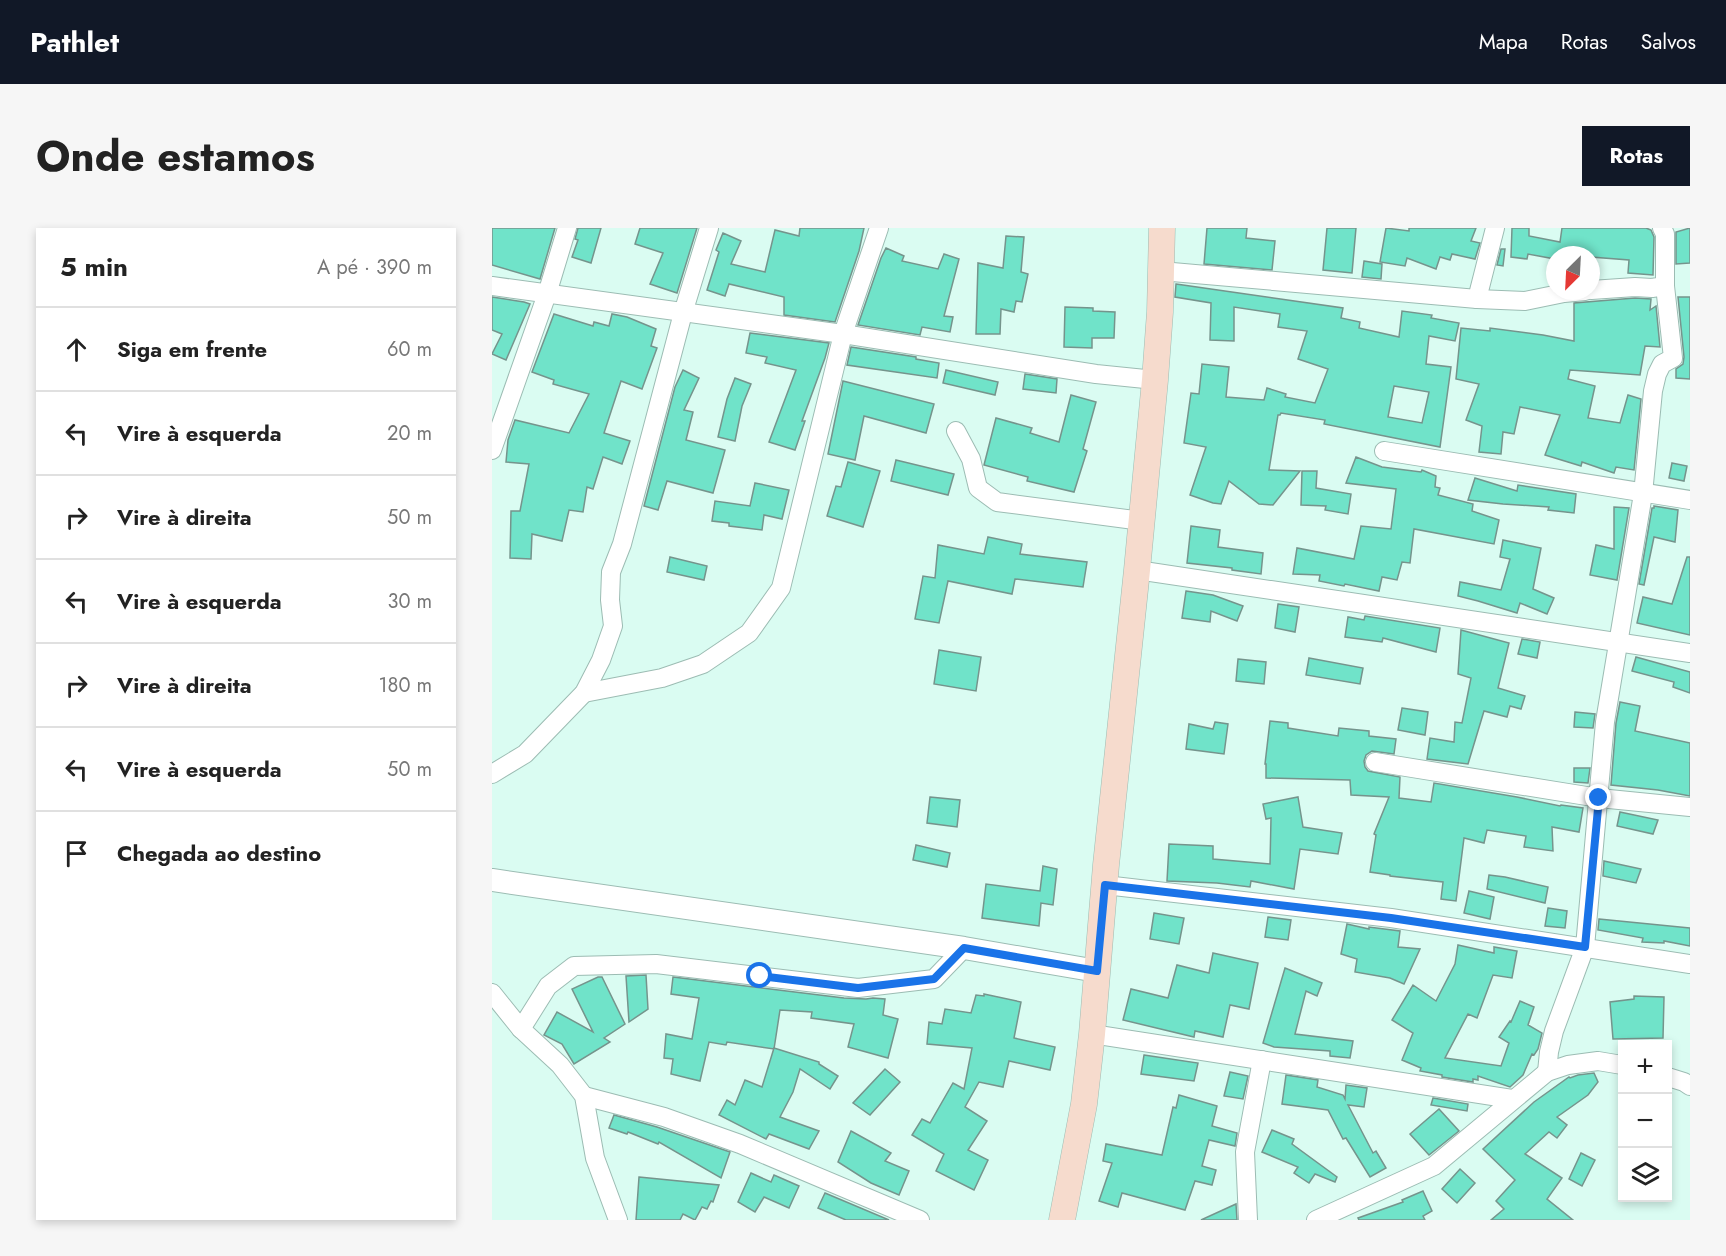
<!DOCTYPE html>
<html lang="pt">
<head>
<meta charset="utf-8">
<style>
  body { margin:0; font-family:Jost,sans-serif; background:#f6f6f6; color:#222 }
  .controls { position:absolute; right:18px; bottom:18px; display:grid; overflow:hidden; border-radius:0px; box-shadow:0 3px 9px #0003 }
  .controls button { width:54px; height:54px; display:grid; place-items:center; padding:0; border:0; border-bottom:2px solid #e0e0e0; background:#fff; color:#222; font:30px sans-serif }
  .compass { position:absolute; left:1054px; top:18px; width:54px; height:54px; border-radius:50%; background:#fff; box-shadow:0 3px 9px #0003; rotate:204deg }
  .stop { position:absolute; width:18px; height:18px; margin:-14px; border:4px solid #1a73e8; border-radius:50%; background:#fff }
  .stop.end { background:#1a73e8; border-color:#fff; box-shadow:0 2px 6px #0008 }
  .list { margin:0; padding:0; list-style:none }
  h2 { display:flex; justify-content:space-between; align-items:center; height:78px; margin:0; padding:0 24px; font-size:26px }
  h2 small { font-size:20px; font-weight:400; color:#767676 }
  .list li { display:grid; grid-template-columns:39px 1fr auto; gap:18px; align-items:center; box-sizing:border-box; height:84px; padding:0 24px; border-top:2px solid #e0e0e0 }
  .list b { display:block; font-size:22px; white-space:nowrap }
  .list em { font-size:20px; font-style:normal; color:#767676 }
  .icon { flex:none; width:33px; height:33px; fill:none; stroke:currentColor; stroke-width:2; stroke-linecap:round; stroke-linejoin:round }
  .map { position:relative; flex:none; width:1198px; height:992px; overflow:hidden; border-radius:0px }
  header { display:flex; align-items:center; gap:36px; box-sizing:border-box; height:84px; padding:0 30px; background:#111827; color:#fff }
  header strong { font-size:28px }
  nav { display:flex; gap:33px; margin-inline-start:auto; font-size:21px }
  .intro { display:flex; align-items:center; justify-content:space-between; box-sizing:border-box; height:144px; padding:0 36px }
  h1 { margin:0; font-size:42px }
  .button { padding:15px 27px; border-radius:0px; background:#111827; color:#fff; font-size:21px; font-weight:700 }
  main { display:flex; gap:36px; padding:0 36px }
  aside { flex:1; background:#fff; border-radius:0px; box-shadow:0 3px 9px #0003 }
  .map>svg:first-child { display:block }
  .building { fill:#70e3c9; stroke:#75948c; stroke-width:1.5; fill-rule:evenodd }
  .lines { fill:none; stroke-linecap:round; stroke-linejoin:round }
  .minor-casing { stroke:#9cbcb3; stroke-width:20 }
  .tertiary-casing { stroke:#9cbcb3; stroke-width:24 }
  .secondary-casing { stroke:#9cbcb3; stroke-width:27 }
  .minor { stroke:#fff; stroke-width:18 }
  .tertiary { stroke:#fff; stroke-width:22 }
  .secondary { stroke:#f6dbcd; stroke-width:26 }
  .route { stroke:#1a73e8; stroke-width:8 }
</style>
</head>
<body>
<header>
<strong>Pathlet</strong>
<nav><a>Mapa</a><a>Rotas</a><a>Salvos</a></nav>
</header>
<div class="intro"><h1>Onde estamos</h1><a class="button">Rotas</a></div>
<main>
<aside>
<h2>5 min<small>A pé · 390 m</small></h2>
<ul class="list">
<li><svg class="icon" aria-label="ahead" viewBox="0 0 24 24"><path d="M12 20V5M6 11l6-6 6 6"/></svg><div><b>Siga em frente</b></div><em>60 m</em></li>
<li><svg class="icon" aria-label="left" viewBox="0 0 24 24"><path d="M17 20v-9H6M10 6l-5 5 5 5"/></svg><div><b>Vire à esquerda</b></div><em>20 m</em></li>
<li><svg class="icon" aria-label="right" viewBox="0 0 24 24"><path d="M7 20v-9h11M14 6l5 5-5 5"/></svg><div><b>Vire à direita</b></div><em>50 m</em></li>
<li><svg class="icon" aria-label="left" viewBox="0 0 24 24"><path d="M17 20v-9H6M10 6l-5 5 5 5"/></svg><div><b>Vire à esquerda</b></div><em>30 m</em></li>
<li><svg class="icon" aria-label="right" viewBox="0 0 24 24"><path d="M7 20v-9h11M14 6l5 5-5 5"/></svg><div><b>Vire à direita</b></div><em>180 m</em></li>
<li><svg class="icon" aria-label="left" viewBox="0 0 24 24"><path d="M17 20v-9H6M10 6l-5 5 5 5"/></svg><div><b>Vire à esquerda</b></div><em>50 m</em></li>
<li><svg class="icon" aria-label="arrive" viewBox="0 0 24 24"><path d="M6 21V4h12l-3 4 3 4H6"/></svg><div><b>Chegada ao destino</b></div></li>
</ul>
</aside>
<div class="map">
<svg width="1198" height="992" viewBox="0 0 1198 992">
  <rect width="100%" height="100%" fill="#dafcf2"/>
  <g class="building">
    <path d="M0,0H63L48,51L0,37Z"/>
    <path d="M86,0H109L99,35L80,29L86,12L83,11Z"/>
    <path d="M148,0H205L185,65L158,56L171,25L143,16Z"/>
    <path d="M308,0H372L367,23L343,94L292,87V69L237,56L233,68L215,62L227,24L224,22L231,5L249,13L239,36L273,44L283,2L307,8Z"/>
    <path d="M715,0H755L754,10L783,13L780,42L712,36Z"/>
    <path d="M835,0H864L860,45L831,42Z"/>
    <path d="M894,0L917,3V0H984L979,13L988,15L983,31L960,26L958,32L948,29L944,41L915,30L913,38L888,34Z"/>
    <path d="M1020,0H1037V8L1068,14L1070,0H1154L1159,2L1162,9L1161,47L1136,45L1137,32L1099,29V27H1063V31L1036,26L1035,31L1019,29Z"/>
    <path d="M1198,0V35L1184,36V4Z"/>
    <path d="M514,8L532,9L529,44L536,46L530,74L524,73L522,84L509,81L508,106H484L486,35L511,40Z"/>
    <path d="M394,20L412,28L410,33L446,41L452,26L467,31L452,88L461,89L458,104L430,99L428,107L366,97L389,30Z"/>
    <path d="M1009,21H1013L1011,38L1005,37Z"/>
    <path d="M872,33L890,36L889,51L870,49Z"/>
    <path d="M684,56L851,80L849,90L868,94L867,100L907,109L910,83L940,87L939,90L967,95L963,113L937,108L934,136L959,139L948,219L832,196L833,192L789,185L788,187H786L777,242L808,243L781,277L767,276L737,253L729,276L721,275L698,267L714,219L692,215L699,165L707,166L710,136L737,139L734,169L772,172L775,160L794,166L793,169L823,175L836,141L806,131L815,103L786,99L788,86L742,79V113L718,112L719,75L683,69ZM902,158L937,164L930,195L896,189Z"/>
    <path d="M0,69L32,74L38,76L14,132L0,126L10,106L0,102Z"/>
    <path d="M1186,69H1198V151L1184,150V141L1191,136L1192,129Z"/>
    <path d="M1143,70L1159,71L1158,82L1164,78L1168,119L1153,118L1148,147L1078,142L1076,151L1103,158L1096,190L1128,195L1136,167L1149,171L1142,242L1124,239L1122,245L1090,234L1089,238L1053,227L1068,187L1028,179L1022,206L1011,204L1009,226L987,224L990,198L974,192L987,156L964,151L969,100L998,103V100L1051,107L1082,113V75Z"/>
    <path d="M573,79L601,80V83L623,84L622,110H600V120L572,119Z"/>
    <path d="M62,86L101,98L102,94L117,98L120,86L135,89L164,101L159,118L165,120L150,161L129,153L112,205L138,213L130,236L111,229L101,261L95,259L91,284L77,282L70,313L40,306L39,331L18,330L19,283H28L37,236L14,234L16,212L23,192L77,205L97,166L61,156L62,152L40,144Z"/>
    <path d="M258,105L337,115L333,130L310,193H313L303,222L277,214L304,142L273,135L275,129L254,125Z"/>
    <path d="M359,119L424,129V131L447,135L445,150L355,137Z"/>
    <path d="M191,142L207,150L192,182L201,184L194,212L233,222L221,265L175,253L166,282L152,278L183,159Z"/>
    <path d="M454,142L506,154L503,167L451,155Z"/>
    <path d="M533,146L565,151L564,165L531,161Z"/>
    <path d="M243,150L259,156L250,178L243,213L226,209L235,171Z"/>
    <path d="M351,153L442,176L434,205L372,188L363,232L336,226Z"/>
    <path d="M579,167L604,174L591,221L595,223L582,264L535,253L536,249L492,237L504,190L540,200L538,205L567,214Z"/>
    <path d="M864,229L890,239L929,244L930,242L944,248L943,259L948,260L946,267L981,276L980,283L1007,292L1002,316L922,301L918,335L910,334L905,352L890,349L887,363L853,356L852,358L827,353L828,347L801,346L805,320L862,331L869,298L899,301L904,261L854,255Z"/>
    <path d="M404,232L462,246L456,267L399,253Z"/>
    <path d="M356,234L388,243L371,299L335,288L344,258L349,259Z"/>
    <path d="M1180,235L1195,238L1192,253L1177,250Z"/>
    <path d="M810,243H825L824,260L859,266L856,286L833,282L834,278L809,277Z"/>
    <path d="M983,250L1025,263L1026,257L1084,266L1082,285L1056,282L1057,279L1011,276L976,272Z"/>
    <path d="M263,255L297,262L290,291L272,287L270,302L237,298V295L220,293L223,273L258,278Z"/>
    <path d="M1162,278L1186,282L1183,314L1162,309L1152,357L1147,356L1160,280H1162Z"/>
    <path d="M1122,279L1137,280L1125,352L1098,347L1104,317L1122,321Z"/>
    <path d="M699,298L728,302L726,319L771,325L769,346L740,342V340L695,335Z"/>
    <path d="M496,309L530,316L528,326L595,334L591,359L523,351L520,366L456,353L447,395L423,391L431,348L443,350L446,317L492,326Z"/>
    <path d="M1011,312L1049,320L1041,361L1062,370L1055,386L1028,375L1025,385L986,373L966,368L968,354L1009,362L1018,331L1008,329Z"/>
    <path d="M178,329L215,338L212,352L175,344Z"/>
    <path d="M1195,329H1198V407L1145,395L1151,369L1180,376Z"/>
    <path d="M694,363L721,367L751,378L745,393L719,383L718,394L690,390Z"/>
    <path d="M786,376L807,379L803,404L783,400Z"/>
    <path d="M873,388L948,400L944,424L891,410L890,414L853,409L856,389L872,392Z"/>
    <path d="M969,402L1017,415L1006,460L1033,468L1029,481L1018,478L1015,489L992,483L976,536L935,531L938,510L962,514L963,494L970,495L979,450L966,446Z"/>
    <path d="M1030,411L1048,414L1045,430L1026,426Z"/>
    <path d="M447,422L489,429L484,463L442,456Z"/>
    <path d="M1144,429L1198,444V465L1181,459L1182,454L1140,443Z"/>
    <path d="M817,430L871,440L868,456L814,447Z"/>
    <path d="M746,431L774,434L772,456L744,453Z"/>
    <path d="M1128,474L1148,478L1143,503L1198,515V568L1166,562L1119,557L1124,495Z"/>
    <path d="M910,480L936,484L933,507L906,502Z"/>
    <path d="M1083,484L1103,486L1101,500L1082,499Z"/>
    <path d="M778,493L796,495V500L846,508L847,500L877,503V508L904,511L902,526L880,523L874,527L872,533L873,539L876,543L908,549L907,570L939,574L942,555L1025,569L1068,578L1069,577L1091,580L1087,604L1060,599L1061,623L1032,619L1034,608L995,602L992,615L972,610L964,673L949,671L951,654L898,648V647L878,644L884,607L882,606L897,569L859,567L858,552L774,550V536H773Z"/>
    <path d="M723,494L736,496L732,526L694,521L697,496L721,501Z"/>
    <path d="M1082,540H1098L1096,555L1082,554Z"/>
    <path d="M438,569L468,572L465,599L435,595Z"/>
    <path d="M806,569L811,599L850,605L846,626L808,621L802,661L759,653L758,659L725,655L675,653L677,616L721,618V631L778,636L779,590L774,591L771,576Z"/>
    <path d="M1128,584L1166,592L1161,606L1125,598Z"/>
    <path d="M424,617L458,625L455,639L421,632Z"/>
    <path d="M1112,633L1149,641L1144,655L1111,648Z"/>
    <path d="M551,638L565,641L561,677L549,675L547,698L490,690L494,656L548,663Z"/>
    <path d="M997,647L1013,649L1056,659L1053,675L995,661Z"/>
    <path d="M977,663L1002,669L998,691L972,685Z"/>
    <path d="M1056,680L1075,683L1073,700L1053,698Z"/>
    <path d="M662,685L692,690L687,716L658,711Z"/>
    <path d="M776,689L799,692L796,712L773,709Z"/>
    <path d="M1107,691L1198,700V718L1172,713V715L1150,714L1151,710L1106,702Z"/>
    <path d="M855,696L877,701V699L908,703L906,719L928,721L912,756L898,750L863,744L865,731L849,726Z"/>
    <path d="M966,717L1002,725V719L1025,723L1020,750L1001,747L985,790L976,786L953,830L1009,838L1017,815L1007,809L1018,793L1019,794L1028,773L1042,779L1036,797L1050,805L1046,821L1042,827L1040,826L1031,847L1018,859L986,848V852L981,851V854L950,849V847L928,843L929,840L910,832L921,805L900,792L921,757L944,773L963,736Z"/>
    <path d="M721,725L766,735L757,781L738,777L731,809L703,803L702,809L631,792L639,761L676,770L685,737L717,745Z"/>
    <path d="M793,740L830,755L825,768L814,763L803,806L861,813L858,830L838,828V823L782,819L771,815Z"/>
    <path d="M154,747L156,781L137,794L134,748Z"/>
    <path d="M106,749H110L133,796L112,810L118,814L82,836L70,816L52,807L65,784L101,804L80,761Z"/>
    <path d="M181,749L352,770L374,771L381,770L393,771L391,787L406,791L396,830L356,819L362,796L319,790L320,784L288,782L282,821L235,814L234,817L217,814L208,853L179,846L181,831L172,830L174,806L200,811L207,770L179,766Z"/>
    <path d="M492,766L529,774L522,810L563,819L558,842L517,833L511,859L487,854L473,879L495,893L476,922L496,932L482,962L444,943L452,926L420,907L430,891L438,895L461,855L472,861L480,820L435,816L437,794L450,796L453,781L479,785L484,767L492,768Z"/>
    <path d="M1142,768L1172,769L1171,810L1121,811L1118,774L1142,771Z"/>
    <path d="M282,820L327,834V836L346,848L338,861L308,841L301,864L288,889L327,903L317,921L277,906L274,911L227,887L235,872L243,877L253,852L270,859Z"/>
    <path d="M652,827L706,835L702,853L649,846Z"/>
    <path d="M393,841L408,854L378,887L361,875Z"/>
    <path d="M738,844L756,848L751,871L732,868Z"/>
    <path d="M1102,845L1106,854L1096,867L1065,889L1075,897L1065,910L1057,904L1033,926L1070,950L1055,971L1081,992H999L1012,981L1004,973L1023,952L991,921L1042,874L1077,849L1078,850L1086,847Z"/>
    <path d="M794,847L826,852L825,859L851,867L853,871L854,857L875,860L872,879L856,877L881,925L884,923L894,940L878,949L854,910L851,911L836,882L790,876Z"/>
    <path d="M687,867L725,878L720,898L745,905L743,918L717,912L710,938L724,942L720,957L703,953L693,982L630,965L626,979L607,973L620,935L611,933L614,916L670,927L681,879L684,880Z"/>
    <path d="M941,870L976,876L975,883L939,877Z"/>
    <path d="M947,881L967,903L937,927L918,906Z"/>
    <path d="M122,887L165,899L238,924L229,950L167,914L166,916L136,904L135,906L117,900Z"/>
    <path d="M780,902L802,911L800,916L845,949L843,954L823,946L817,955L802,945L806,939L770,924Z"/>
    <path d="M359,903L399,925L393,933L417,943L407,967L379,955L346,934Z"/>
    <path d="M1089,925L1103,932L1090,958L1077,951Z"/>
    <path d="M968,941L983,955L965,975L950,961Z"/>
    <path d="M259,945L279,954L282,947L307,958L297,980L272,969L263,984L246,974Z"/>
    <path d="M147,949L227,957L221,974L219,973L215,981L210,979L203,992L191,986L188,992H144Z"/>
    <path d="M931,963L940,983L931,988L933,992H867L866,990L911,974L910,972Z"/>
    <path d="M333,965L397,992H354L326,980Z"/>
    <path d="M744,976L745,992H709Z"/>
  </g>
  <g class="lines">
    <defs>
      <g id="minor">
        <path d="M669,43L985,71L1033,73L1072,65L1093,63"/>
        <path d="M0,58L351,106L604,146L663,152"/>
        <path d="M1099,62L1143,59L1160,60L1173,58V6L1170,0"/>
        <path d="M985,71L1003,0"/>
        <path d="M464,203L479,231L486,260L505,274L650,293"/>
        <path d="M0,222L55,66L75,0"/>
        <path d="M892,223L1198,272"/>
        <path d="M645,342L1198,425"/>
        <path d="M92,465L170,450L211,436L257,405L289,360L351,106L387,0"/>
        <path d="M883,534L1107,570L1198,579"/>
        <path d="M0,546L33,526L92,465L109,432L121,398L118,372L119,344L130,316L191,85L217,0"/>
        <path d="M613,657L899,690L1198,736"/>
        <path d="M0,765L29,801L68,837L92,868L103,930L126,992"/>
        <path d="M29,801L56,758L82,738L164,736L366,760L442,751L472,720"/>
        <path d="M600,806L1020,871"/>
        <path d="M1055,844L1057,824L1062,803L1093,719L1113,494L1151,266L1161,163L1165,146L1170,136L1181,130L1173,58"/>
        <path d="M1176,849L1192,854L1198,858"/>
        <path d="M92,868L172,889L248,916L428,992"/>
        <path d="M756,992L753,924L770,832"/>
        <path d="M824,992L942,938L1055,844L1076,837L1106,833L1130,837"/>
      </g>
      <path id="tertiary" d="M0,652L472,720L605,743"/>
      <path id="secondary" d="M570,992L592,876L600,806L614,637L645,342L663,152L668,84L670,0"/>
    </defs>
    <use href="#minor" class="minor-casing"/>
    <use href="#tertiary" class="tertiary-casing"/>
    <use href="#secondary" class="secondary-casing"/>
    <use href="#minor" class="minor"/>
    <use href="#tertiary" class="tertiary"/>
    <use href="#secondary" class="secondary"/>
  </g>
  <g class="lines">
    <path class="route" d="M268,748L366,760L442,751L472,720L605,743L613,657L899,690L1093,719L1107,570"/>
  </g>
</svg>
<div class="controls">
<button>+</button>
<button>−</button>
<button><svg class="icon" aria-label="layers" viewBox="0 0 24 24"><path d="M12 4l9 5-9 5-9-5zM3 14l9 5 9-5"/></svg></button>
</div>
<svg class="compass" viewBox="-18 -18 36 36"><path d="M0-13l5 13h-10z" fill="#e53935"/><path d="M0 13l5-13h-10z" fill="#767676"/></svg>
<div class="stop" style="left:268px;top:748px"></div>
<div class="stop end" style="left:1107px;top:570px"></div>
</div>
</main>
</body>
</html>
